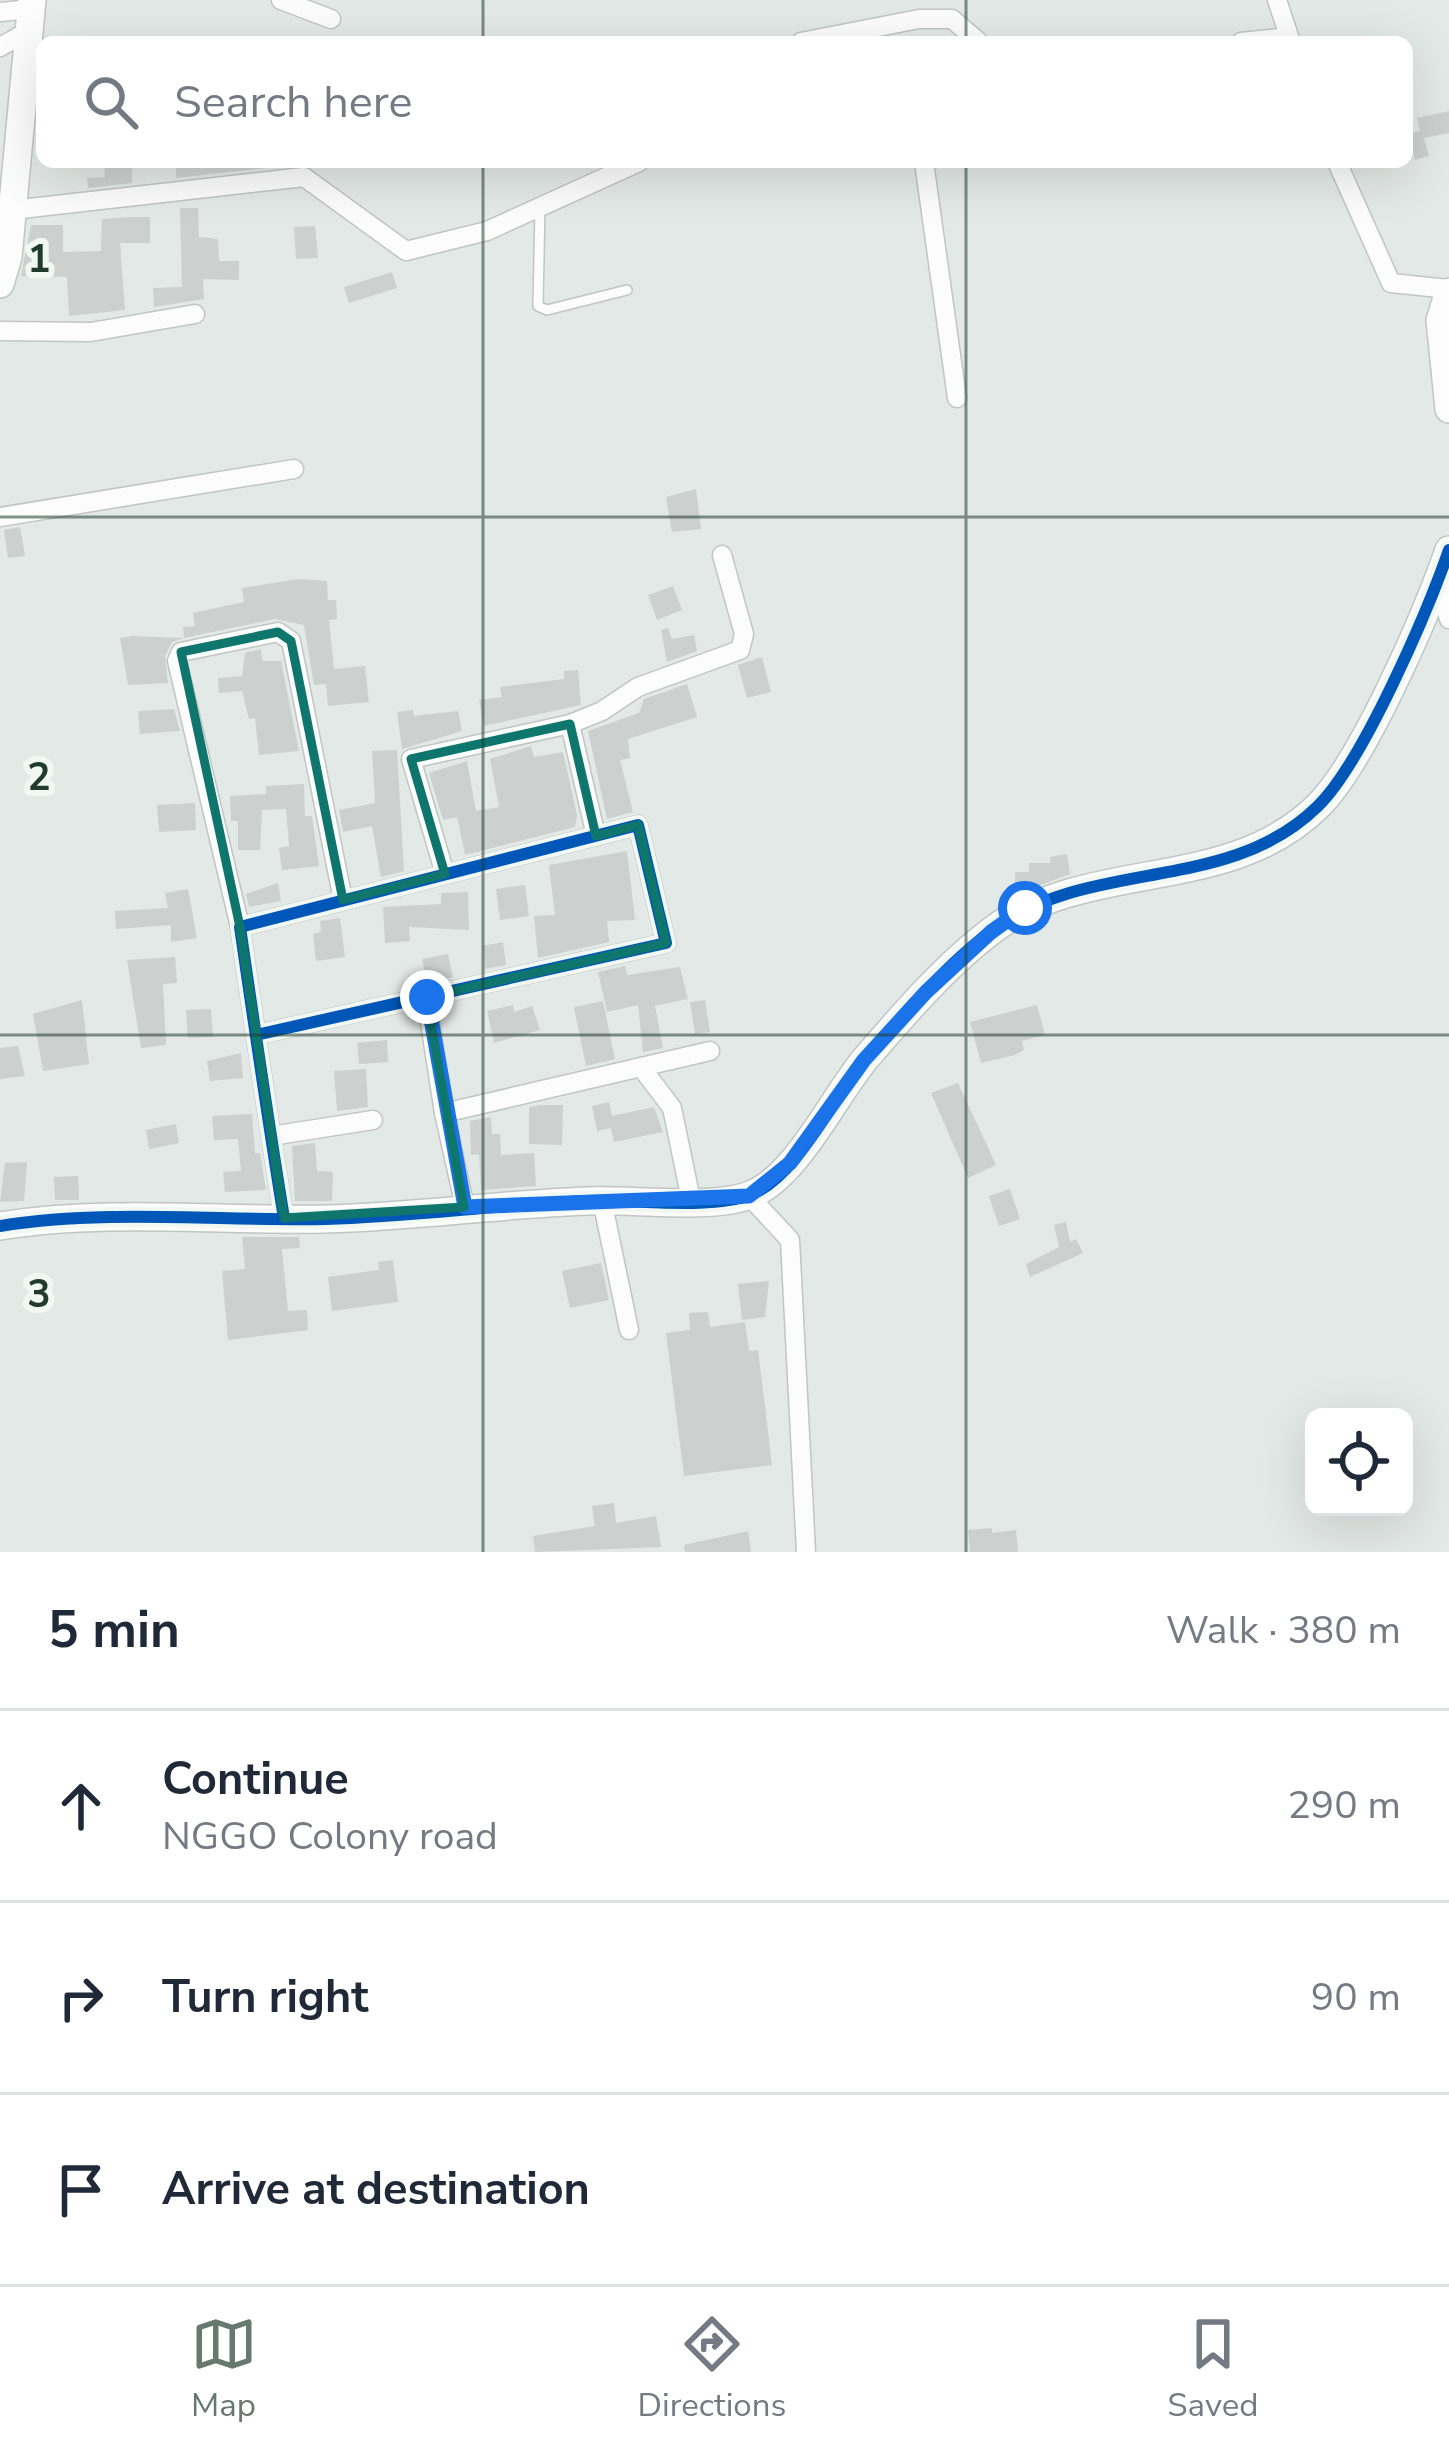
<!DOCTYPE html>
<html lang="en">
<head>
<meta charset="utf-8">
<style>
  body { margin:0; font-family:"Nunito Sans",sans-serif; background:#f2f2f3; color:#1f2937 }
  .controls { position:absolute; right:36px; bottom:36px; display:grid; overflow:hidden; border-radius:18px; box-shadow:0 12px 48px #0002 }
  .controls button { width:108px; height:108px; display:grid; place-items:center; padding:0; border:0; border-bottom:3px solid #e0e1e3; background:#fff; color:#1f2937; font:60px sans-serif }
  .stop { position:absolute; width:36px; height:36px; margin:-27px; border:9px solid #1a73e8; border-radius:50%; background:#fff }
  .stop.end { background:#1a73e8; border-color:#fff; box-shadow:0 3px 12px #0008 }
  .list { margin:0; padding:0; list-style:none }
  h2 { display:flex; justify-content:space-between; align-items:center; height:156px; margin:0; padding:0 48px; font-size:51px }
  h2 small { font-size:39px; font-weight:400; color:#747a83 }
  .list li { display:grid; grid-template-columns:78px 1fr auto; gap:36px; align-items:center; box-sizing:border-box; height:192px; padding:0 48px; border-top:3px solid #e0e1e3 }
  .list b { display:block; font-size:45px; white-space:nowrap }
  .list p { margin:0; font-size:39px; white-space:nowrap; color:#747a83 }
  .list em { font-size:39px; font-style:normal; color:#747a83 }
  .icon { flex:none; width:66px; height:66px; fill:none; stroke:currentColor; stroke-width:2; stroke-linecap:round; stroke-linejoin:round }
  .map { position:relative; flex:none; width:1449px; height:1552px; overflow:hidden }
  .search { position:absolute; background:#fff; box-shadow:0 12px 48px #0002; left:36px; right:36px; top:36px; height:132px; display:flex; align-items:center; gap:30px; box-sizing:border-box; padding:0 42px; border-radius:18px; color:#747a83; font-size:45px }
  .sheet { height:732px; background:#fff }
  nav { display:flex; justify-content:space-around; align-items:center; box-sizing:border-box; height:168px; border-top:3px solid #e0e1e3; background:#fff; font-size:33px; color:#747a83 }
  nav a { display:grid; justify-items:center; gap:6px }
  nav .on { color:#667870 }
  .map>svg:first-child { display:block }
  .building { fill:#ccd1cf }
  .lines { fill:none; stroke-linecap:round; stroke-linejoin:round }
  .lane-casing { stroke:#c0c6c3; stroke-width:12 }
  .street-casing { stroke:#c0c6c3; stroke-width:21 }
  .secondary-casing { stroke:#bfc6c3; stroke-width:30 }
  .lane { stroke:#fbfcfb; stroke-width:9 }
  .street { stroke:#fbfcfb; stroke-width:18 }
  .secondary { stroke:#fbfcfb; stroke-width:27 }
  .cycleway-casing { stroke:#f1f7f3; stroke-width:20 }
  .cycleway { stroke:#0057b8; stroke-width:12 }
  .route { stroke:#1a73e8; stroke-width:15 }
  .marked { fill:none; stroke:#0f766e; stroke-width:9; stroke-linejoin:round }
  .grid { fill:none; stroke:#223b31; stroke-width:3; stroke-opacity:0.55 }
  .grid-label { font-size:39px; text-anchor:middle; font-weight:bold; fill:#223b31; stroke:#f1f7f3; stroke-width:12; stroke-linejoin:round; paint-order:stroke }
</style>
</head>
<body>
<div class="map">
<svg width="1449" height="1552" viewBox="0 0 1449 1552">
  <rect width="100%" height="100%" fill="#e3e9e6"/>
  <g class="building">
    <path d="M1449,111V133L1424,138L1429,156L1415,160L1408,133L1420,131L1417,118Z"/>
    <path d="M104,162H132V183L88,188L87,178L105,177Z"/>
    <path d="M176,162H273L274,167L176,178Z"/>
    <path d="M180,208H198L199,237L218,239L219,261H239V280L203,279L204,299L154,307L153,288L182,287Z"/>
    <path d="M130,217H150V243H120L125,310L69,316L67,277L21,276L31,225H63V252L101,251L102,219Z"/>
    <path d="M315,226L318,258L296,259L294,227Z"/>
    <path d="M392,272L397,288L349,303L344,287Z"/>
    <path d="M696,489L701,529L672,532L666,497Z"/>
    <path d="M20,527L25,556L8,558L4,530Z"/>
    <path d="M298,579L327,581L328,600H336L337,619L329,620L334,669L365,666L369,702L328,706L326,684L314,685L304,625L275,619L184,638L183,627L195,626L193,613L244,602L242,588Z"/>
    <path d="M673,586L682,610L657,620L648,595Z"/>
    <path d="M668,628L672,639L694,635L697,651L667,662L661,630Z"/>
    <path d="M132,636L184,638L172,642L165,656L168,683L128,685L120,638Z"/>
    <path d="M261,649L262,661H281L299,751L259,755L255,718L249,719L242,691L219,693L218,678L242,676L245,653Z"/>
    <path d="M762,657L771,692L747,698L738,665Z"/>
    <path d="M578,670L581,705L484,726L479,700L502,697L500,687L564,679V671Z"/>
    <path d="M687,684L697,717L628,739L630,758L620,760L633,812L607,819L588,731L639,713L644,699Z"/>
    <path d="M174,709L180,731L140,734L138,711Z"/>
    <path d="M413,710L414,716L458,711L462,731L402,749L397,712Z"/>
    <path d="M531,746L534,757L563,752L577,815L575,827L465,855L457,817L443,820L429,773L467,761L476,811L499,807L490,759Z"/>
    <path d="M397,750L404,871L381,877L372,826L343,832L339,810L375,803L372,751Z"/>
    <path d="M304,784L305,816H312L319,866L282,870L279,848L289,846L286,809L262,810L260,850H238V821H231L230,796L266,794V786Z"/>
    <path d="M195,803L196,830L159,832L157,805Z"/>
    <path d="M627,851L635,920L607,921L609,942L538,958L534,916L555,915L549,865Z"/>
    <path d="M1067,854L1070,874L1015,895V872H1029V863H1051L1050,857Z"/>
    <path d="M278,883L281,901L249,907L246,894Z"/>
    <path d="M525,885L529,916L500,920L496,889Z"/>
    <path d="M188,889L197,938L171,942V925L116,929L115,911L168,908L165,893Z"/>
    <path d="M468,892L469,930L409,927L410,941L385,943L383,907L441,904V893Z"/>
    <path d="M340,918L345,957L316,961L313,934L321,932L320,921Z"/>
    <path d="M503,942L506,965L485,969L482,946Z"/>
    <path d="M448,954L453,977L427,983L422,959Z"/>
    <path d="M175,957L177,983L163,984L166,1045L141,1048L127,960Z"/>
    <path d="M625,966L627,975L680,967L688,999L655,1006L663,1048L643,1052L638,1005L607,1012L598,972Z"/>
    <path d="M82,1000L89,1064L43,1071L33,1014Z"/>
    <path d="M705,1000L710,1032L695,1034L690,1002Z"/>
    <path d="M603,1001L615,1059L586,1066L574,1007Z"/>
    <path d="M513,1005L514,1012L532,1006L540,1030L494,1043L487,1011Z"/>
    <path d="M1037,1005L1045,1035L1022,1041L1024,1050L1015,1055L981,1063L970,1022Z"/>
    <path d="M211,1009L213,1037L188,1038L186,1010Z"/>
    <path d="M387,1040L388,1062L359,1064L357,1043Z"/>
    <path d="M18,1046L25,1076L0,1079V1048Z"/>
    <path d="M241,1053L243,1078L210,1081L207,1061Z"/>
    <path d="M366,1069L368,1107L337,1111L334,1071Z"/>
    <path d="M958,1083L996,1165L968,1178L931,1093Z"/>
    <path d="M609,1102L612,1116L654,1107L663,1132L614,1142L611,1128L597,1131L592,1106Z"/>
    <path d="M540,1105H563L562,1145L529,1144V1107Z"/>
    <path d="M252,1114L255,1153H260L266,1190L225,1192L223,1172L241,1171L238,1139L214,1140L212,1116Z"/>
    <path d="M491,1117L492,1134H500L501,1155L534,1153L536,1186L481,1190L479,1154L471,1155L470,1121Z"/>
    <path d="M176,1124L179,1143L149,1149L146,1130Z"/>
    <path d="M315,1143L317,1171L333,1172L332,1201H295L292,1146Z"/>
    <path d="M27,1162L24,1201L0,1202L5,1163Z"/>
    <path d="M78,1176L79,1200H55L54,1177Z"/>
    <path d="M1010,1189L1020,1219L999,1226L989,1196Z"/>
    <path d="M1066,1222L1070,1242L1076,1239L1083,1253L1030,1277L1026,1264L1059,1247L1054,1225Z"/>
    <path d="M242,1237H299L300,1248L282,1249L288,1311L307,1310L308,1330L228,1340L222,1271L245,1269Z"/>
    <path d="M393,1260L398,1302L332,1311L328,1277L379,1270L378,1262Z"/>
    <path d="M601,1263L609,1300L570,1308L562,1271Z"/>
    <path d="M769,1281L765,1317L742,1320L738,1284Z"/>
    <path d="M708,1312L710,1327L745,1322L749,1351L758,1350L772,1465L684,1476L666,1333L690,1330L689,1313Z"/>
    <path d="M614,1503L616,1523L656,1516L661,1547L535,1552L533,1536L595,1526L592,1506Z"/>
    <path d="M992,1528V1533L1016,1530L1018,1552H970L968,1530Z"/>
    <path d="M748,1531L751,1552H685L684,1545Z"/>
  </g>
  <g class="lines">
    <defs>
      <path id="lane" d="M540,208L538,306L547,310L627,290"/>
      <g id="street">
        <path d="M281,0L331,19"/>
        <path d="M1277,0L1291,42"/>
        <path d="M0,12L31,9"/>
        <path d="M801,42L919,19H952L979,42"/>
        <path d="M1241,42L1289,37"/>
        <path d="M0,47L30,30"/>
        <path d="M924,162L957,398"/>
        <path d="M1337,162L1391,283L1449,289"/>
        <path d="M12,210L304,177L406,251L487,231L639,162"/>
        <path d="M0,331L91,332L195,314"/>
        <path d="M0,517L294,469"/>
        <path d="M1438,581L1449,619"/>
        <path d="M570,724L596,836"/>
        <path d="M445,874L411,759L570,724L602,711L638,687L740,650L744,634L722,555"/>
        <path d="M240,927L177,661L181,652L278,632L291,641L343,900"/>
        <path d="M426,997L444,1113"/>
        <path d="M256,1035L666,943L638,825L240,927C254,1024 268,1121 284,1218"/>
        <path d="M641,1067L672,1108L691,1200"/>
        <path d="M271,1136L373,1120"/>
        <path d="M749,1196L790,1240L806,1552"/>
        <path d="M602,1200L629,1330"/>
        <path d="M465,1207L444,1113L710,1051"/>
      </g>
      <g id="secondary">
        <path d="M0,284L8,257L32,0"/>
        <path d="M1449,292L1440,320L1449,409"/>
        <path d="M0,1226C107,1209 218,1221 326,1219C413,1217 500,1204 588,1201C633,1199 710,1210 750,1195C797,1177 834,1096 866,1058C904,1014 947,964 994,929C1091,857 1228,895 1318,806C1363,762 1427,613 1449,550"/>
      </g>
    </defs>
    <use href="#lane" class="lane-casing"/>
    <use href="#street" class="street-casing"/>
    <use href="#secondary" class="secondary-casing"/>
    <use href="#lane" class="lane"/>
    <use href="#street" class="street"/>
    <use href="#secondary" class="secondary"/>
    <defs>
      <g id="cycleway">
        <path d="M256,1035L666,943L638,825L240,927C254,1024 268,1121 284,1218"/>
        <path d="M0,1226C107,1209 218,1221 326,1219C413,1217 500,1204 588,1201C633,1199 710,1210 750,1195C797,1177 834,1096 866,1058C904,1014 947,964 994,929C1091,857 1228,895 1318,806C1363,762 1427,613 1449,550"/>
      </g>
    </defs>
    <use href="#cycleway" class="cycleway-casing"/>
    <use href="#cycleway" class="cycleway"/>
  </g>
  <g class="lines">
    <path class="route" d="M427,997L465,1207L749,1196L790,1163L864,1060L926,992L991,932L1025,908"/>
  </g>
  <path class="marked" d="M278,632L291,641L343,900L445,874L411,759L570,724L596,836L638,825L666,943L426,997L464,1207L284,1218L240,927L181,652Z"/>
  <path class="grid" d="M483,0V42M966,0V42M483,162V1552M966,162V1552M0,517H1449M0,1035H1449"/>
  <g class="grid-label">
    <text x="39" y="272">1</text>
    <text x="39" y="790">2</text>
    <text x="39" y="1307">3</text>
  </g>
</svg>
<div class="controls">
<button><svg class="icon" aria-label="locate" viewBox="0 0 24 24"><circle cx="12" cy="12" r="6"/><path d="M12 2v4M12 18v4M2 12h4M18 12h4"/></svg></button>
</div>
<div class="stop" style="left:1025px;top:908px"></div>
<div class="stop end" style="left:427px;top:997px"></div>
<div class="search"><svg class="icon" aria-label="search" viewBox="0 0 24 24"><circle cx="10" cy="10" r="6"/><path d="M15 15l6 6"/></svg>Search here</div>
</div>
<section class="sheet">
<h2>5 min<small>Walk · 380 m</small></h2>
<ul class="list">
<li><svg class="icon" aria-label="ahead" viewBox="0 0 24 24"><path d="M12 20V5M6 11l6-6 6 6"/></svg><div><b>Continue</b><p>NGGO Colony road</p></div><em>290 m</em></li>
<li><svg class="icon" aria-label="right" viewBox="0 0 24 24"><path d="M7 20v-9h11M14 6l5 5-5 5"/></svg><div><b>Turn right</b></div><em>90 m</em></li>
<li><svg class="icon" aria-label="arrive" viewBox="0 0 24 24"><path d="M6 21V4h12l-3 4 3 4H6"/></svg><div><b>Arrive at destination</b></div></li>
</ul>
</section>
<nav>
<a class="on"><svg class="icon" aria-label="map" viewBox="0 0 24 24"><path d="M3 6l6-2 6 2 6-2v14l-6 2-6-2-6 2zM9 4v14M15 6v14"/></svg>Map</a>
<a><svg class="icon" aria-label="directions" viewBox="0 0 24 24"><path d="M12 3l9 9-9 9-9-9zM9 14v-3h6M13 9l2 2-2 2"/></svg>Directions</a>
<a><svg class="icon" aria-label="saved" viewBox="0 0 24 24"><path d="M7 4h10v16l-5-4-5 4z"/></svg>Saved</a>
</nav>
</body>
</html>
